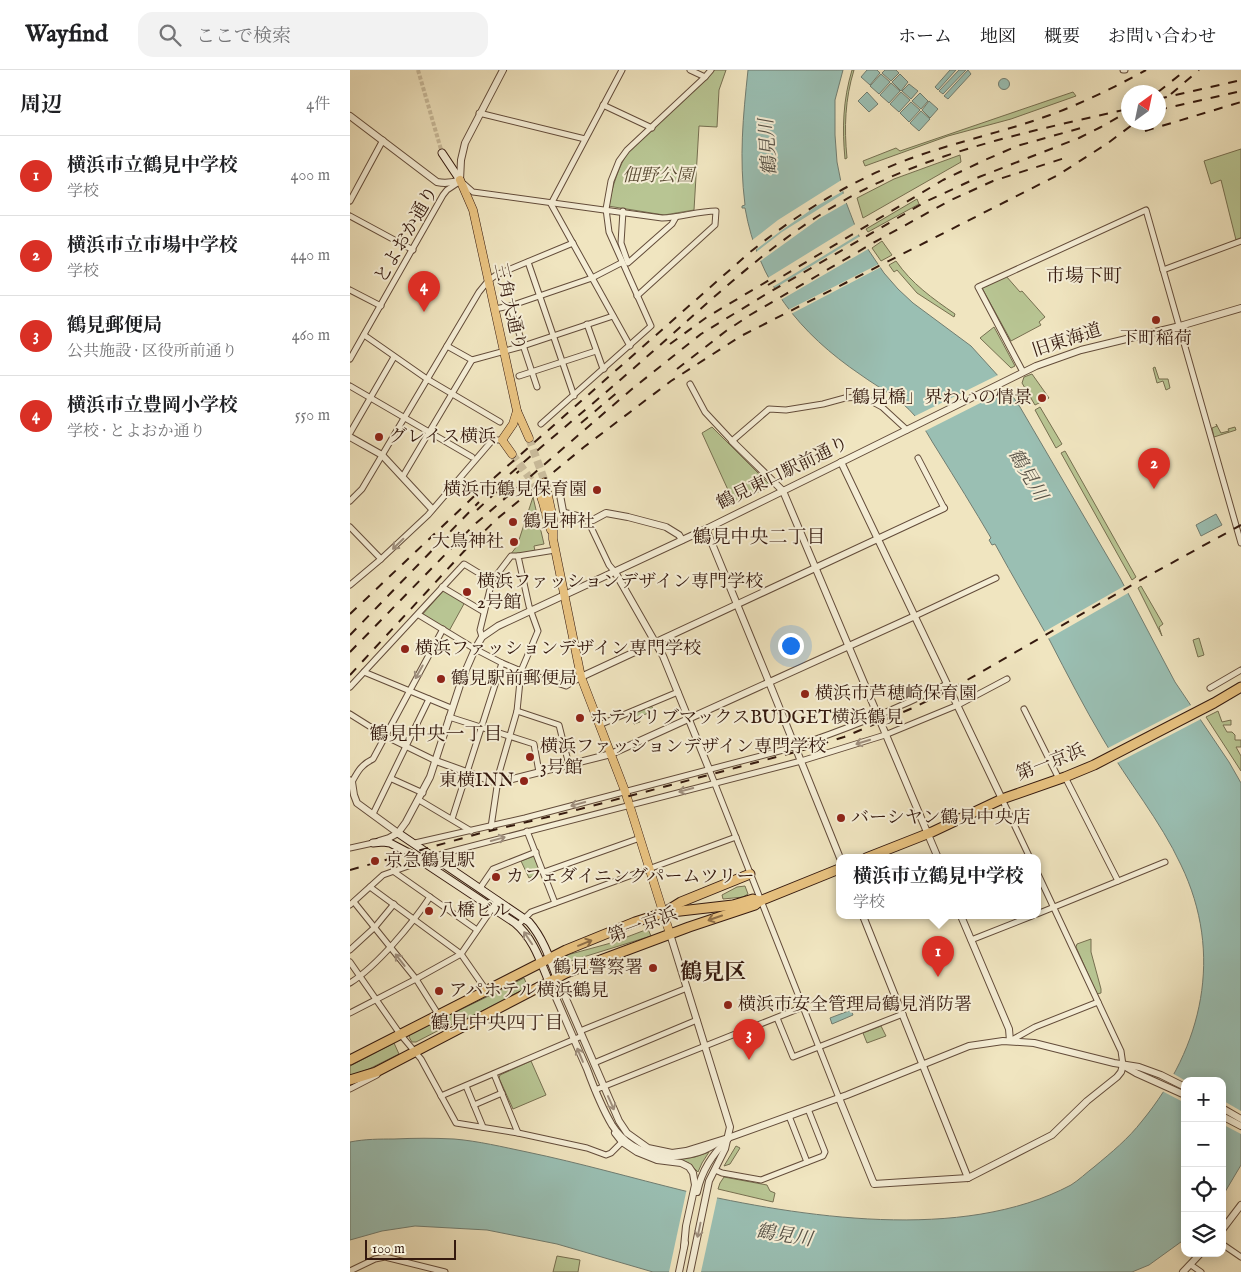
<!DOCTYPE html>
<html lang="ja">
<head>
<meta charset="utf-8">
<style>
  body { margin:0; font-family:"IM FELL English","Noto Serif JP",serif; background:#f2f2f2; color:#202124 }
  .controls { position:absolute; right:15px; bottom:15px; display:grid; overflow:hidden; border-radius:10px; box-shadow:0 2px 12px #0003 }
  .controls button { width:45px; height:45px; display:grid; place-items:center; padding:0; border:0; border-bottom:1px solid #e0e0e0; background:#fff; color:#202124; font:25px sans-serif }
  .compass { position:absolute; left:771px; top:15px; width:45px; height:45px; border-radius:50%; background:#fff; box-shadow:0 2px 12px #0003; rotate:33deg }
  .scale { position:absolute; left:15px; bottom:12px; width:91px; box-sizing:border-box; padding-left:5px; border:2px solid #34190e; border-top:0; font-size:14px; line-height:18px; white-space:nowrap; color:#34190e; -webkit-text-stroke:4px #f5eed6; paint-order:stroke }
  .you { position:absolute; left:440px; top:575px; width:18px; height:18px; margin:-12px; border:4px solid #fff; border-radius:50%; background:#1a73e8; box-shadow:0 0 0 8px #1a73e833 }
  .badge { display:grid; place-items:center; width:32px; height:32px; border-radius:50%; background:#d93025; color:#fff; font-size:16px; font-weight:700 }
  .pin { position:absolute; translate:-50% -41px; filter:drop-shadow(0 1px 2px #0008) }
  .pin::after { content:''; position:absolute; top:26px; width:18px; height:15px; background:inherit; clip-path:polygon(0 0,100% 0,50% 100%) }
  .popup { position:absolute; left:486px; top:784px; width:205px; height:65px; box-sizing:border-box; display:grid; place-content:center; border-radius:10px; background:#fff; filter:drop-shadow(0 1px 4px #0005); font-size:16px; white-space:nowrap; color:#757577 }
  .popup b { font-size:19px; color:#202124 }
  .popup::after { content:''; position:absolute; left:50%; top:100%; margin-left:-10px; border:10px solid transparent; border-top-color:#fff }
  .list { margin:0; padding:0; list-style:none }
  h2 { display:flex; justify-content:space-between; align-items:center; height:65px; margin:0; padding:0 20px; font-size:21px }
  h2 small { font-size:16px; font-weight:400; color:#757577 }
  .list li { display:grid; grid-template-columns:32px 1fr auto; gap:15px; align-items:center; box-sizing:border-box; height:80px; padding:0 20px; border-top:1px solid #e0e0e0 }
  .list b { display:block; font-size:19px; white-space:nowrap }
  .list p { margin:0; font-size:16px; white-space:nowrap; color:#757577 }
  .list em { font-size:16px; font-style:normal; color:#757577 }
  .icon { flex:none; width:28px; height:28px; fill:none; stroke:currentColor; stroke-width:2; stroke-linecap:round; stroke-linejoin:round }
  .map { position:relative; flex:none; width:891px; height:1202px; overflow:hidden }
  header { display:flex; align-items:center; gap:30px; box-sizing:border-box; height:70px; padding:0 25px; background:#fff; border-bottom:1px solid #e0e0e0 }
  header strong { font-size:24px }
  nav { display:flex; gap:28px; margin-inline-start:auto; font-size:18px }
  .search { width:350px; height:45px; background:#f2f2f2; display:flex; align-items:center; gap:12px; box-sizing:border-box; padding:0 18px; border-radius:15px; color:#757577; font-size:19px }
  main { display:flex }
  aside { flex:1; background:#fff }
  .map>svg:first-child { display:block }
  .green { fill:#b8c593; stroke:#766f50 }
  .water { fill:#9abfb3; stroke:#717d71 }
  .pier { fill:#f0e5c0 }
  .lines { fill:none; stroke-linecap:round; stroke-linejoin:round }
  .pedestrian-tunnel { stroke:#cabc9c; stroke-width:4; stroke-dasharray:4 2; stroke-linecap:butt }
  .primary-tunnel { stroke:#cabc9c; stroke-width:8; stroke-dasharray:8 4; stroke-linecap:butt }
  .minor-casing { stroke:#634c3a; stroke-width:7 }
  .tertiary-casing { stroke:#634c3a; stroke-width:8 }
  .secondary-casing { stroke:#34190e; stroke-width:9 }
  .primary-casing { stroke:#34190e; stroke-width:9 }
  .trunk-casing { stroke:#34190e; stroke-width:11 }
  .minor { stroke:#f5eed6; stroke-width:5 }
  .tertiary { stroke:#f5eed6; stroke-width:6 }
  .secondary { stroke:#f5eed6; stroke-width:7 }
  .primary { stroke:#e8c280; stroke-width:8 }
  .trunk { stroke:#e8c280; stroke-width:9 }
  .rail { stroke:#34190e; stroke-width:2; stroke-dasharray:9 9; stroke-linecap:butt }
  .oneway { stroke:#9e8e7c }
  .oneway2 { stroke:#8e6e47 }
  .poi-dot { fill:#8f2418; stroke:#f5eed6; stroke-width:2 }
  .labels { text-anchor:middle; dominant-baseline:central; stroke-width:4; stroke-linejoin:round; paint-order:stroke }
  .park-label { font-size:18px; font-style:italic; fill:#5c4d36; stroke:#f5eed6 }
  .street-label { font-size:18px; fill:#34190e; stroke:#f5eed6 }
  .poi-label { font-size:18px; fill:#34190e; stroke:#f5eed6; text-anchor:start }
  .water-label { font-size:19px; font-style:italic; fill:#585348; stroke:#f5eed6 }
  .neighbourhood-label { font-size:19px; fill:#34190e; stroke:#f5eed6 }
  .district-label { font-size:22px; font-weight:bold; fill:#34190e; stroke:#f5eed6 }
</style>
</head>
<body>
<header>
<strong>Wayfind</strong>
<div class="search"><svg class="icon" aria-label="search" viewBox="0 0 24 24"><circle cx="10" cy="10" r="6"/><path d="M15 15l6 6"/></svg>ここで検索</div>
<nav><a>ホーム</a><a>地図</a><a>概要</a><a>お問い合わせ</a></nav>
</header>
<main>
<aside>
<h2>周辺<small>4件</small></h2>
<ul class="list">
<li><span class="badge">1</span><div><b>横浜市立鶴見中学校</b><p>学校</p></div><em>400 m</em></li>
<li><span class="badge">2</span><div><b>横浜市立市場中学校</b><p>学校</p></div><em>440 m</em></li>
<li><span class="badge">3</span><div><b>鶴見郵便局</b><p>公共施設 · 区役所前通り</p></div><em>460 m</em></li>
<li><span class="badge">4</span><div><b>横浜市立豊岡小学校</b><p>学校 · とよおか通り</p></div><em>550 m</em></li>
</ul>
</aside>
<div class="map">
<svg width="891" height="1202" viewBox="0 0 891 1202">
  <rect width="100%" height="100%" fill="#f0e5c0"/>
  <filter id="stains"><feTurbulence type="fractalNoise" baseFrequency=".004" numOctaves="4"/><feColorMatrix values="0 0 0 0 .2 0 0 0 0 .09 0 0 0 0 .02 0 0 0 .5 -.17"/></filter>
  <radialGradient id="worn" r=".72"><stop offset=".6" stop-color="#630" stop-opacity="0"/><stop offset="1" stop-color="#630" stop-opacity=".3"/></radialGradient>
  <g class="green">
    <path d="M363,0H376L369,20L367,57L349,56L344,140L314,145L258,136C263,115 268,98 279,80Z"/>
    <path d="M502,0H504C495,29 494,58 497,88L495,89C492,58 493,30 502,0Z"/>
    <path d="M723,22L726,26L661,49L598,66L515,96L513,91L546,78L550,81Z"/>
    <path d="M891,79V169L886,170L871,110L861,114L854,91Z"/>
    <path d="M610,85L611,92L513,148L507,128L544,109Z"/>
    <path d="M567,129L569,134L518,162L516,159Z"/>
    <path d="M532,171L542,185L531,191L522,178Z"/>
    <path d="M546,191C562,214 582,228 605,244L604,247L567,223L547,200L544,202L539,195Z"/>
    <path d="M656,206L670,222L672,221L695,247L689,252L691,255L661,271L632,218Z"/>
    <path d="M644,257L665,296L661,298L630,268Z"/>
    <path d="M805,297L809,309H818L820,318L816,320L813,311L807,313L803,298Z"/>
    <path d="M682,304L699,328L685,335L672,313L674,307Z"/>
    <path d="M690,337L712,374L706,378L685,340Z"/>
    <path d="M866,354L871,363L879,361L878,359L885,357L886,360L864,367L862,358L867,356Z"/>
    <path d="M362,357L421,416L384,433L352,363Z"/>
    <path d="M715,381L786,507L782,510L711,383Z"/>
    <path d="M183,427L194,474L184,476L185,481L160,485L167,476Z"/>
    <path d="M791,516L813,554L809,557L812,566L788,518Z"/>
    <path d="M94,520L115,532L99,561L72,545Z"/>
    <path d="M849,568L854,585L848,587L843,570Z"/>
    <path d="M301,635L304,641L288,647L290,652L284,654L280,644Z"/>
    <path d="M868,641L872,652L881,650V655H873L877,662H882L885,665V670H891V677H886L891,686V701L856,647Z"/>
    <path d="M184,786L191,803L179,808L171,791Z"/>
    <path d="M395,816L398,824L393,827L373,829L372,825L387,817Z"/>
    <path d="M298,859L301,866L214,893L212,888L217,885L261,873Z"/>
    <path d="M741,869V882L751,919V923L747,924L726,877L727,874Z"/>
    <path d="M174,908L178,917L120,947L95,957L66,972H62L59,967L60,964C98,945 137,928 174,908Z"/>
    <path d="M531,956L536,966L517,973L513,963Z"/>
    <path d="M44,973L49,984L19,999L0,1006V996Z"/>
    <path d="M181,991L196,1025L163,1039L149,1008L150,1005Z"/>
    <path d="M386,1076L390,1078L380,1094L374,1096Z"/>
    <path d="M359,1082L352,1093L348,1102L339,1093L329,1089L345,1087Z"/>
    <path d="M374,1107L417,1115L420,1121L425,1123L423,1132L368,1119L370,1113Z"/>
    <path d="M207,1186L230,1190L228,1202H203Z"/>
  </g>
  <g class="water">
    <path d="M398,0H493L485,30V65L487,92L494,127L509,166L534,203L548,219L563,233L621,276L650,308L670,337L770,508L825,612L879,692L891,713V1095L872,1127V1011H835V1169L799,1195L782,1202H303L207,1174L137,1160L65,1156L32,1161L0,1170V1072C15,1069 30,1069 44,1069C64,1068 84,1068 104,1069C128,1071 153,1077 177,1082C230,1093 282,1108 335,1121C451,1147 612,1173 721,1115C729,1110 736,1103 744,1097C762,1082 778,1069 792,1051C853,977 874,884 831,795C810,750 778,712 753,669C734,637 717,604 700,571C682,539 663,507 645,474L642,475L639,470L641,468C624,439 606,410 588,381C580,369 574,356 565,346C550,328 529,318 511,305C449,263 408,212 395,138H392V136L395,135C389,87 393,47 398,0Z"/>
    <path d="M517,0H527L530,3L520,15L511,7Z"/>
    <path d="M535,0H546L549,3L541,11L532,3Z"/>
    <path d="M600,0H606L588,20L585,17Z"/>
    <path d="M609,0H616L593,24L589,21Z"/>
    <path d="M618,0L621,4L598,29L594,26Z"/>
    <path d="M531,4L540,12L529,24L520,16Z"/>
    <path d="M550,4L558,12L551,21L542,12Z"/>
    <circle cx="654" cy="14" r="5.5"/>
    <path d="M541,13L550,21L539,33L530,25Z"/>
    <path d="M559,14L568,21L561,29L552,21Z"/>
    <path d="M517,22L528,34L519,42L508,31Z"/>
    <path d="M551,22L560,30L549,42L540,34Z"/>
    <path d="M570,23L578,31L571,39L562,31Z"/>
    <path d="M579,31L588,39L580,48L572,40Z"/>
    <path d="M561,32L570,40L559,52L550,43Z"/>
    <path d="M571,41L580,49L569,61L560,53Z"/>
    <path d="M866,444L872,455L851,466L846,455Z"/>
    <path d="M501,940L503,945L482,954L480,948Z"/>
  </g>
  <g class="pier">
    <path d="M493,109L495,120L465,137L432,160L404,181L401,171L428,150Z"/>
    <path d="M496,122L498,132L470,148L409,192L405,183L432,162Z"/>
    <path d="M507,153L511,163L421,218L416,209Z"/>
    <path d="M512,165L520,178L429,231L422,220Z"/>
    <path d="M531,193L533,196L439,245L436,241Z"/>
    <path d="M650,304L660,318L573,362L563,347Z"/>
    <path d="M776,515L780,522L696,570L692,563Z"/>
    <path d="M843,634L853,648L765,694L756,679Z"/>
    <path d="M822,1003L836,1011H835V1033L812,1021Z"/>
    <path d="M872,1030L891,1041V1064L872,1054Z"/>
    <path d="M337,1118L368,1124L351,1202H319Z"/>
  </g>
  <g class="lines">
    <path class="pedestrian-tunnel" d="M68,0L92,83"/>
    <g class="primary-tunnel">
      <path d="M179,368L195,412"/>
      <path d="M162,384L187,418"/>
    </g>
    <defs>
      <g id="minor">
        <path d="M272,0L201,134L280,276"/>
        <path d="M340,0L355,7"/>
        <path d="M773,0H775"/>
        <path d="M253,35L302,58"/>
        <path d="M129,43L235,69"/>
        <path d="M114,114L123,122L312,148C330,148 347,141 366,141L365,155L287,226"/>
        <path d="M0,131L33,70"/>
        <path d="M273,141L271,173L278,193L322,154L326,147"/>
        <path d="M0,146L63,180"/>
        <path d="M178,192L224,326"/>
        <path d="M813,200L891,171"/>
        <path d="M0,220L31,236"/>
        <path d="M160,236L187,317"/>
        <path d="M145,239L160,236L242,208L271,193"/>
        <path d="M237,254L252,296L254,299"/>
        <path d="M14,265L77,309L150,352"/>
        <path d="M0,289L93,125L97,120L109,112"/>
        <path d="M122,290L173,276L263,246"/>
        <path d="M673,302L628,217L796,140L891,473"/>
        <path d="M169,306L246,281"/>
        <path d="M340,314L355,342L382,371L419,339L436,340L473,334L495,328L510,327L517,329L532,337L557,360"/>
        <path d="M0,316L122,387"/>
        <path d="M191,354L301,256L259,162L256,139L261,111L269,91L277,80L355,7L361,0"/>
        <path d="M0,363L44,287"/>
        <path d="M568,388L594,438"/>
        <path d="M53,406L122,290L97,276"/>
        <path d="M0,431L12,419L129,222L138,211L146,205L223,173"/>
        <path d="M240,449L239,453L259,495L265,502"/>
        <path d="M0,457L31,489"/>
        <path d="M0,515L31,489L78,445L140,373L144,370H152"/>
        <path d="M92,517L134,542"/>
        <path d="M69,545L125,579L152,593L171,601L216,616L231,607"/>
        <path d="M565,546L646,508"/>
        <path d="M132,567L130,560L142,511L161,486H168"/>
        <path d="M14,602L101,638"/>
        <path d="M0,617L114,494L142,511"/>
        <path d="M860,618L891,600"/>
        <path d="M674,639L709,709"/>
        <path d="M167,641L209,655L219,695"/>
        <path d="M0,644L35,666L86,691"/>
        <path d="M99,647L184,674L189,702"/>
        <path d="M249,655L328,622"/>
        <path d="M359,699L489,1028"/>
        <path d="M715,707L768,811"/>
        <path d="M42,709L73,723"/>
        <path d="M0,710L2,712C8,701 11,695 23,689L93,559"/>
        <path d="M652,729L680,788"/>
        <path d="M69,730L121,761"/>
        <path d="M23,744L79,629"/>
        <path d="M102,749L152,593"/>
        <path d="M141,757L149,703L167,641L171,601L188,561L179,536L168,486L205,480"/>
        <path d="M177,761L205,833"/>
        <path d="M65,773L175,748L437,679C492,661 545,640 597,614"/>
        <path d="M0,778L23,773"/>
        <path d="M43,801L127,860"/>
        <path d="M194,802L290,768"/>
        <path d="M687,802L771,981L773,995"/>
        <path d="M20,817L111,884L136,920"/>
        <path d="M130,818L143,799L186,782"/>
        <path d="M4,832L66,909L88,944"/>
        <path d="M0,835L33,805L95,783L451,691L535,665L608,635L657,609"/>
        <path d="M687,844L815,792"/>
        <path d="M168,855L181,842L386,767"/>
        <path d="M621,870L682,846"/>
        <path d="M0,880L25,857L44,834"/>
        <path d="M0,892L50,964L71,989L106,1053L168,1063L237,1078L256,1085L261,1083L272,1072"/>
        <path d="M0,913C27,896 62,854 80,827"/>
        <path d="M0,943L66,909L111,884L148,830"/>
        <path d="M427,948L443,987L553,944"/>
        <path d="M230,961L337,918"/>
        <path d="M660,971L685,957L748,932"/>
        <path d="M244,993L347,950"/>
        <path d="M144,1004L168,1063"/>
        <path d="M116,1016L133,1057"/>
        <path d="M0,1019L27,1005"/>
        <path d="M245,1020L453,937"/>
        <path d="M91,1026L232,966"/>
        <path d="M124,1035L152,1023"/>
        <path d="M439,1046L457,1092"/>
        <path d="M365,1100L372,1103L411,1110L473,1086L475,1082L458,1039"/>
        <path d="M872,1174L891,1187"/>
        <path d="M841,1195L851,1202"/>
        <path d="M0,1201L25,1189L35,1187L95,1202"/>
      </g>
      <g id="tertiary">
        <path d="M0,46L87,112C96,114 102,113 110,110L111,90L115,73L153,0"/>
        <path d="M0,367L32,385L82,439"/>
        <path d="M382,371L433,421L588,788"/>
        <path d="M491,392L652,729"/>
        <path d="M210,425L213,441L215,443L243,450L256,443L278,447L316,457L329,465L332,470"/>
        <path d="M356,459L419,612L490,788"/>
        <path d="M265,502L313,586L359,699"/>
        <path d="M231,607L594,438"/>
        <path d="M86,691L147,713L261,684L565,546"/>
        <path d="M2,712L4,725L7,733L48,763"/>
        <path d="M29,771L39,768L48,763L56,752L80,707L112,609L125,579L132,567L148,556L356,459L686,296L731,280L830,256L891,238"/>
        <path d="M513,846L618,1108"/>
        <path d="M611,846L659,959L660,971"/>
        <path d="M320,864L380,1057L375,1079L359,1111L340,1202"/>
        <path d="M207,908L269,1051L277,1063L298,1078L322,1083L336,1081L378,1068L497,1025L619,976L653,971L684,973L764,993L789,997L811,1005L835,1017"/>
        <path d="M199,912C212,941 224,970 237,999C244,1018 252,1038 262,1055C284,1090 335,1095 367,1073"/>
        <path d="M774,996L786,1003L835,1025"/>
        <path d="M489,1028L524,1114L618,1108L702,1065L737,1031L767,1007L771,1002L773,995"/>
        <path d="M872,1038L891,1049"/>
        <path d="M872,1046L891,1056"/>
        <path d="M265,1063L272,1072L287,1082L307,1090L331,1093L339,1097L343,1103L345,1115L336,1156L334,1177"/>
        <path d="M347,1122C352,1100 362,1085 378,1069"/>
        <path d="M872,1160L891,1135"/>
        <path d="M329,1202L335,1173"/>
        <path d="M833,1202L851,1183"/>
      </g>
      <g id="secondary">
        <path d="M92,83L110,110"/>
        <path d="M48,763L179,852C193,868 200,889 207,908"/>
        <path d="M23,773L33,772L40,773L61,784L165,853C183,868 190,890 199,912"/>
      </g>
      <g id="primary">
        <path d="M110,110L123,140L167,341L163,354L152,370L162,384"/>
        <path d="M167,341L179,368"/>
        <path d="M195,412L203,449V469L231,607L275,721L320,864"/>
        <path d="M187,418C195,431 195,447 201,460"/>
      </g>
      <g id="trunk">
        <path d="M516,788L582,762L652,729L715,707L744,695L864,633L891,617"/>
        <path d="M315,842L331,832L400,804"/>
        <path d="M0,990L216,880L285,852L313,843L383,835L403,829L410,831"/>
        <path d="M0,1010L26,1002L216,903L339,857L405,835L410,831L489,799"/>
      </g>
    </defs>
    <use href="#minor" class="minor-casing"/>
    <use href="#tertiary" class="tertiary-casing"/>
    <use href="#secondary" class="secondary-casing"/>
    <use href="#primary" class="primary-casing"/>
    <use href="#trunk" class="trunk-casing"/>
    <use href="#minor" class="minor"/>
    <use href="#tertiary" class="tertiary"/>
    <use href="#secondary" class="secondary"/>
    <use href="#primary" class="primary"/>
    <use href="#trunk" class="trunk"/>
    <g class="rail">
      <path d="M808,22L836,0"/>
      <path d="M821,24L849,0"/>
      <path d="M808,29L891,10"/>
      <path d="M808,40L891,21"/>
      <path d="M795,61L891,32"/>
      <path d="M418,215L593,110L635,90L667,76L731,58"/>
      <path d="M320,274L357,247L421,209"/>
      <path d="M327,299L376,261L400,245L523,173L599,131L643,111L718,87"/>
      <path d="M231,353L269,321"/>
      <path d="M160,404C207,363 255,324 301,283C365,227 426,167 502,126C586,80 686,60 778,39"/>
      <path d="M127,440L169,401"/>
      <path d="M0,544L136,415L399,183C446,145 495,114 551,92C600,73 651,63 700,45C733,33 765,17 796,0"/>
      <path d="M0,565L129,432"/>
      <path d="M0,582L124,455L282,319L351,264L418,223L577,131L629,107L729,68L751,57L774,44"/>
      <path d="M0,605L117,478L148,448L234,377L321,311L391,266L708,105L758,73L786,52"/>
      <path d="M0,800L131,763L219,742L453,680L494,667L565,637L605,617L796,507L891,455"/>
    </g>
  </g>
  <defs><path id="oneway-shaft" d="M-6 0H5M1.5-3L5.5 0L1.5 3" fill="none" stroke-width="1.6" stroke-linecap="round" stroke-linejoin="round" transform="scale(1.25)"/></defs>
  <g class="oneway">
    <use href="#oneway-shaft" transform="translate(48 474) rotate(136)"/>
    <use href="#oneway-shaft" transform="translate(69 602) rotate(119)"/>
    <use href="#oneway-shaft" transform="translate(513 672) rotate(163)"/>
    <use href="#oneway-shaft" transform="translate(336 720) rotate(165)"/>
    <use href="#oneway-shaft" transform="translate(228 734) rotate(165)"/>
    <use href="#oneway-shaft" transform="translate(148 769) rotate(-15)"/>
    <use href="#oneway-shaft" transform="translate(178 868) rotate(-124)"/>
    <use href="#oneway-shaft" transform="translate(50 890) rotate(-128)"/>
    <use href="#oneway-shaft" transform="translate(230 985) rotate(-113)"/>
    <use href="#oneway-shaft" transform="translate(261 1033) rotate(66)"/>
    <use href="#oneway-shaft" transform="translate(349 1160) rotate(102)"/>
  </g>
  <g class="oneway2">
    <use href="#oneway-shaft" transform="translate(365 848) rotate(161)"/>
    <use href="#oneway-shaft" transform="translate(235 873) rotate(-22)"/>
  </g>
  <g class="poi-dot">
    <circle cx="806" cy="250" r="5"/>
    <circle cx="692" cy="328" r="5"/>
    <circle cx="29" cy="367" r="5"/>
    <circle cx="247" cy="420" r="5"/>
    <circle cx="163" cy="452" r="5"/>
    <circle cx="164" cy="472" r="5"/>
    <circle cx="117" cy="522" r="5"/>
    <circle cx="55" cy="579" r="5"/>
    <circle cx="91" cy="609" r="5"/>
    <circle cx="455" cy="624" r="5"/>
    <circle cx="230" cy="648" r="5"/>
    <circle cx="180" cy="687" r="5"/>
    <circle cx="174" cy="711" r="5"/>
    <circle cx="491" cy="748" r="5"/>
    <circle cx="25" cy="791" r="5"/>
    <circle cx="146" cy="807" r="5"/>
    <circle cx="79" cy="841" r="5"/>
    <circle cx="303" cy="898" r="5"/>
    <circle cx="89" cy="921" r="5"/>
    <circle cx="378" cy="935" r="5"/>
  </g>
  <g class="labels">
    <g class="park-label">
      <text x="308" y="106">佃野公園</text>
    </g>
    <g class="street-label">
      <text transform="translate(57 165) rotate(-60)">とよおか通り</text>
      <text transform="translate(159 237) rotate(77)">三角大通り</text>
      <text transform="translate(717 271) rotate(-18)">旧東海道</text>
      <text transform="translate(433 404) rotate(-26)">鶴見東口駅前通り</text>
      <text transform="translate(701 693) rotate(-21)">第一京浜</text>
      <text transform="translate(293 856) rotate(-20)">第一京浜</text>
    </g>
    <g class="poi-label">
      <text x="806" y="269" text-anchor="middle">下町稲荷</text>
      <text x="682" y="328" text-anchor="end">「鶴見橋」界わいの情景</text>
      <text x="39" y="367">グレイス横浜</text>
      <text x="237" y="420" text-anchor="end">横浜市鶴見保育園</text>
      <text x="173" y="452">鶴見神社</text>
      <text x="154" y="472" text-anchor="end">大鳥神社</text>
      <text x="127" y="512">横浜ファッションデザイン専門学校<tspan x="127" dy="21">2号館</tspan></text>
      <text x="65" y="579">横浜ファッションデザイン専門学校</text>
      <text x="101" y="609">鶴見駅前郵便局</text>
      <text x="465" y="624">横浜市芦穂崎保育園</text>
      <text x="240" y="648">ホテルリブマックスBUDGET横浜鶴見</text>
      <text x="190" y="677">横浜ファッションデザイン専門学校<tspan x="190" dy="21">3号館</tspan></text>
      <text x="164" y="711" text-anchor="end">東横INN</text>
      <text x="501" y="748">バーシヤン鶴見中央店</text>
      <text x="35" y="791">京急鶴見駅</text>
      <text x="156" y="807">カフェダイニングパームツリー</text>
      <text x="89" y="841">八橋ビル</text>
      <text x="293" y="898" text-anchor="end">鶴見警察署</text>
      <text x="99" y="921">アパホテル横浜鶴見</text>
      <text x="388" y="935">横浜市安全管理局鶴見消防署</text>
    </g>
    <g class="water-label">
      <text transform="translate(419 77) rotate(-94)">鶴見川</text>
      <text transform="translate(677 405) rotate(59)">鶴見川</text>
      <text transform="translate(434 1166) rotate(9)">鶴見川</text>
    </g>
    <g class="neighbourhood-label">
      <text x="734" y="207">市場下町</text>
      <text x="409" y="468">鶴見中央二丁目</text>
      <text x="86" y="665">鶴見中央一丁目</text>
      <text x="147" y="954">鶴見中央四丁目</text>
    </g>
    <g class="district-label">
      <text x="363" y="903">鶴見区</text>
    </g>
  </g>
  <rect width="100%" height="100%" filter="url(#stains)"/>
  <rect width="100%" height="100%" fill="url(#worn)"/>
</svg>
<div class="controls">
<button>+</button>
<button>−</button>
<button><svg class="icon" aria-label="locate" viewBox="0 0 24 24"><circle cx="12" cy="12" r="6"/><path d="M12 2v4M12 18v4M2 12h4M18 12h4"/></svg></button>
<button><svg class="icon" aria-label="layers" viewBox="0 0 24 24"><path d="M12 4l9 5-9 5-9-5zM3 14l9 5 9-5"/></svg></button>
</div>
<svg class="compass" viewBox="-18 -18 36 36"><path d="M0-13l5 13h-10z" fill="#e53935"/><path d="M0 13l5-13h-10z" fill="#757577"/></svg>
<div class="scale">100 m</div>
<div class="you"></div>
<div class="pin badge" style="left:588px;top:907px">1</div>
<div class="popup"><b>横浜市立鶴見中学校</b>学校</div>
<div class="pin badge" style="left:804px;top:419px">2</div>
<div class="pin badge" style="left:399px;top:990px">3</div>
<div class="pin badge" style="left:74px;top:242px">4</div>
</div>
</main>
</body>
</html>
